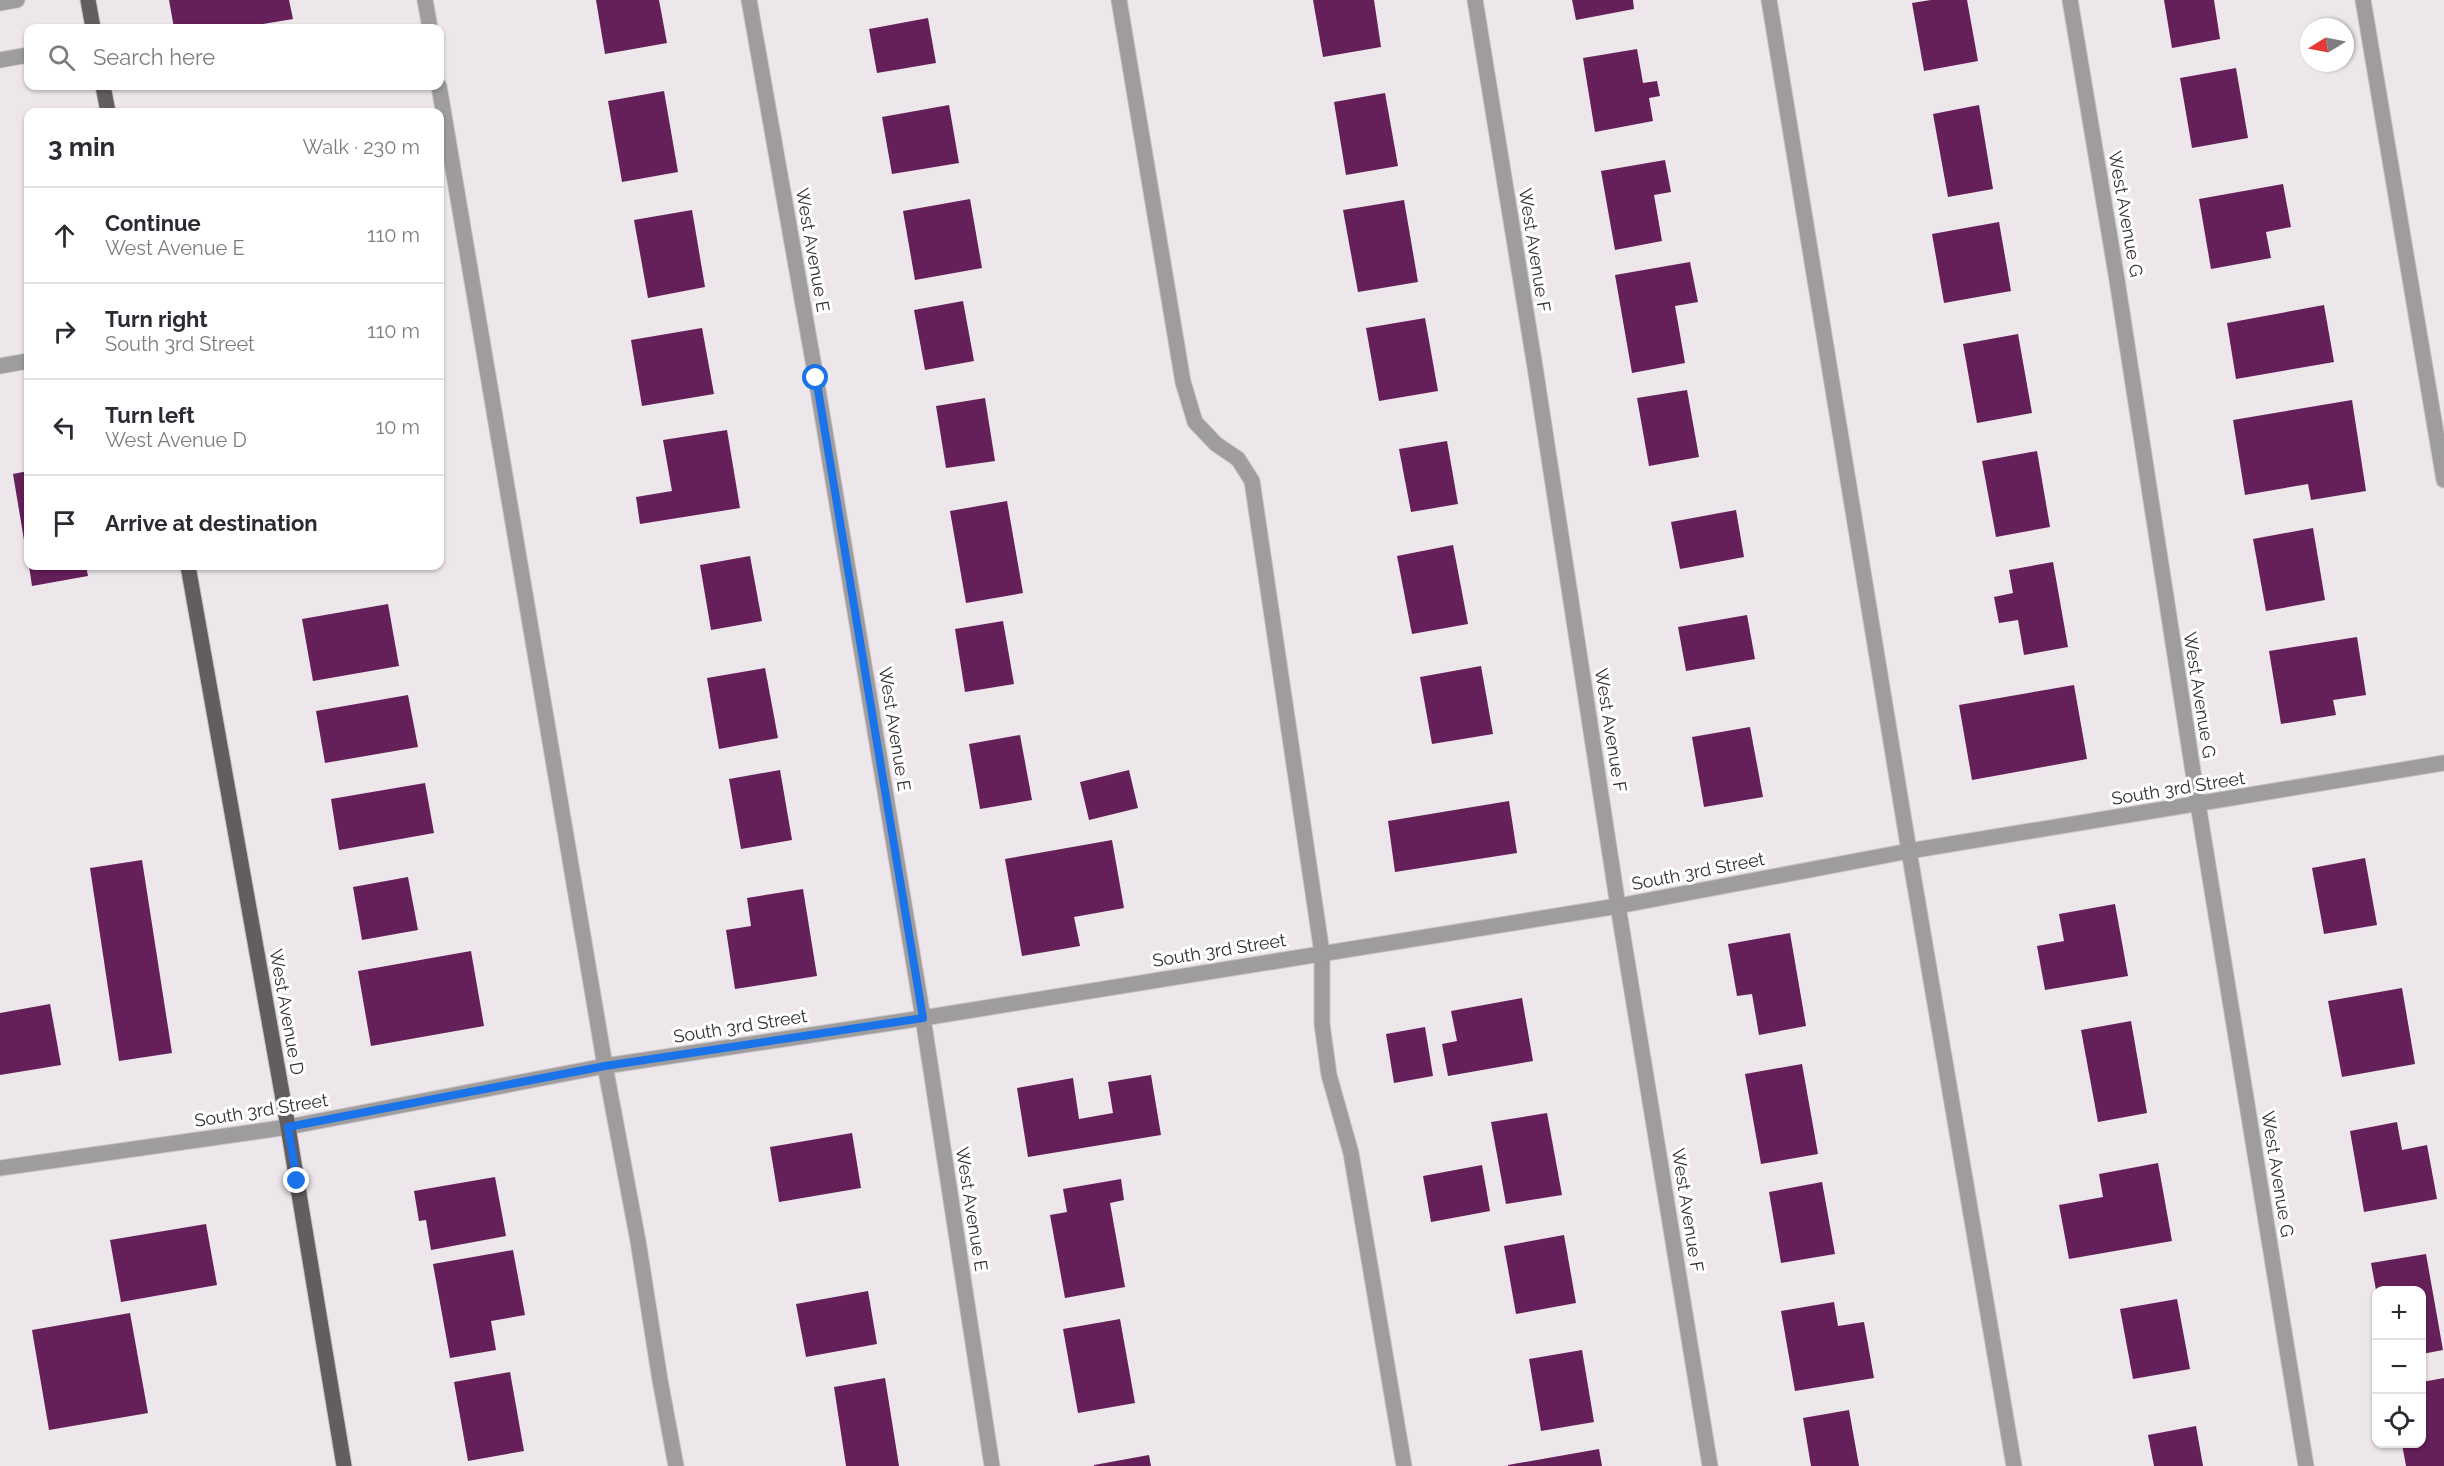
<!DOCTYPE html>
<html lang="en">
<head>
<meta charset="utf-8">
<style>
  body { margin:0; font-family:Raleway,sans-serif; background:#f7f7f7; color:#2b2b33 }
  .controls { position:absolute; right:18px; bottom:18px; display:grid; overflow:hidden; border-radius:12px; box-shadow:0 2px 4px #0004 }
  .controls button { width:54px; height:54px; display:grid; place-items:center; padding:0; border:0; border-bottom:2px solid #e1e1e2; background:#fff; color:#2b2b33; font:30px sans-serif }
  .compass { position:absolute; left:2300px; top:18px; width:54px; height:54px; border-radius:50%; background:#fff; box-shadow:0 2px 4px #0004; rotate:260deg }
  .stop { position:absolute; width:18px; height:18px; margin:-14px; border:4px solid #1a73e8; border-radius:50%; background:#fff }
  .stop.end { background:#1a73e8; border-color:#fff; box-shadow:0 2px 6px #0008 }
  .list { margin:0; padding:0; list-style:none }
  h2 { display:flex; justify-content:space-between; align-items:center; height:78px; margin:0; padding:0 24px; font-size:26px }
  h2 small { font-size:20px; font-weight:400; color:#7c7c81 }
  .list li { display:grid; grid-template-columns:39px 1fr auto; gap:18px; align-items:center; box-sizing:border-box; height:96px; padding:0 24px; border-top:2px solid #e1e1e2 }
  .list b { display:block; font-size:22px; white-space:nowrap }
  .list p { margin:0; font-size:20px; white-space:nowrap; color:#7c7c81 }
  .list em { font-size:20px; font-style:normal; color:#7c7c81 }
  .icon { flex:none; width:33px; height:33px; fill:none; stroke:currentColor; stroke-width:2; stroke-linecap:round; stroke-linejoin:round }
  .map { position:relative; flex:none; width:2444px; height:1466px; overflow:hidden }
  .search { position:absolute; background:#fff; box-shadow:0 2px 4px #0004; left:24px; top:24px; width:420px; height:66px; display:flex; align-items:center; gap:15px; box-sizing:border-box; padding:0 21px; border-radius:12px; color:#7c7c81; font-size:22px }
  .panel { position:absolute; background:#fff; box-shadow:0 2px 4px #0004; left:24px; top:108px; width:420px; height:462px; border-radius:12px }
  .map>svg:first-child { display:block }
  .building { fill:#651f59 }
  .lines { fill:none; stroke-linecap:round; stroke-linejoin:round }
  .lane-casing { stroke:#c8c2c6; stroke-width:17 }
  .street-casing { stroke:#c8c2c6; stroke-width:17 }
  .primary-casing { stroke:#c8c2c6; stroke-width:17 }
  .lane { stroke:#9f9c9e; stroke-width:15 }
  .street { stroke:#9f9c9e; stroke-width:15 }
  .primary { stroke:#625d61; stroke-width:15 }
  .route { stroke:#1a73e8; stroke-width:8 }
  .labels { text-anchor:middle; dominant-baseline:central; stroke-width:6; stroke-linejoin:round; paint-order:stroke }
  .street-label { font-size:18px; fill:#333032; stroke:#fff }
</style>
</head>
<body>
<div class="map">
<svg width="2444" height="1466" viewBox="0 0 2444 1466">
  <rect width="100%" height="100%" fill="#ede6eb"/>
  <g class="building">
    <path d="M169,0H289L293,19L240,28H174Z"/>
    <path d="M596,0H659L667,43L605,54Z"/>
    <path d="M1313,0H1374L1381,47L1323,57Z"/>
    <path d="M1572,0H1633L1634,9L1576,20Z"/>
    <path d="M1931,0H1967L1978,61L1924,71L1912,3Z"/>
    <path d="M2164,0H2214L2220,39L2172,48Z"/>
    <path d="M928,18L936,63L877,73L869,29Z"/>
    <path d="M1637,49L1643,83L1657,81L1660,96L1649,98L1653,121L1595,132L1583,58Z"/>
    <path d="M2236,68L2248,138L2192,148L2180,78Z"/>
    <path d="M664,91L678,172L622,182L608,101Z"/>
    <path d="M1385,93L1398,166L1346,175L1334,102Z"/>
    <path d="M949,105L959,163L892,174L882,117Z"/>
    <path d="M1979,105L1993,189L1948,197L1933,114Z"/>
    <path d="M1665,160L1671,192L1654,195L1662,241L1615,250L1601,171Z"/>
    <path d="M2283,184L2291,227L2266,232L2271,258L2211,269L2199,199Z"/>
    <path d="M970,199L982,268L915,280L903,211Z"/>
    <path d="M1404,200L1418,282L1358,292L1343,210Z"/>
    <path d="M692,210L705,287L648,298L634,220Z"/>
    <path d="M1999,222L2011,291L1944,303L1932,234Z"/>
    <path d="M1690,262L1698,302L1675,306L1685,363L1632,373L1615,275Z"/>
    <path d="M963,301L974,361L925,370L914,310Z"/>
    <path d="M2324,305L2334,362L2236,379L2227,323Z"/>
    <path d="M1425,318L1438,391L1379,401L1366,328Z"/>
    <path d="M702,328L714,394L642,406L631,340Z"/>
    <path d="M2018,334L2032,413L1977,423L1963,344Z"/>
    <path d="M1687,390L1699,457L1649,466L1637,398Z"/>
    <path d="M985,398L995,461L946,468L936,406Z"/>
    <path d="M2352,400L2366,491L2311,500L2308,484L2245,495L2233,420Z"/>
    <path d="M727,430L740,508L640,524L636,497L672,491L663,440Z"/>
    <path d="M1447,441L1458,504L1411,512L1399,449Z"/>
    <path d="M2037,451L2050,527L1996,537L1982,461Z"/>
    <path d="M28,471V558H27L13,474Z"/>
    <path d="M1007,501L1023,593L966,603L950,511Z"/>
    <path d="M1736,510L1744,557L1680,569L1671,522Z"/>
    <path d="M2313,528L2325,600L2266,611L2253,539Z"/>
    <path d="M1453,545L1468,624L1412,634L1397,556Z"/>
    <path d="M750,556L762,621L711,630L700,565Z"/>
    <path d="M2053,562L2068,647L2024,655L2018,620L1999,623L1994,597L2013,593L2009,570Z"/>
    <path d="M29,566H86L88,576L32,586Z"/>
    <path d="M388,604L399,666L313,681L302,619Z"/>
    <path d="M1747,615L1755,659L1686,671L1678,627Z"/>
    <path d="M1003,621L1014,684L965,692L955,629Z"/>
    <path d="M2357,637L2366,695L2333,700L2336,715L2281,724L2269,651Z"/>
    <path d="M1481,666L1493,734L1432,744L1420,677Z"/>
    <path d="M765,668L778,738L719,749L707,678Z"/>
    <path d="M2074,685L2087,759L1972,780L1959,705Z"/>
    <path d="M408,695L418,747L325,763L316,711Z"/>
    <path d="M1750,727L1763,797L1704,807L1692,737Z"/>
    <path d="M1020,735L1032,800L980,809L969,744Z"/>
    <path d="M780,770L792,840L741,849L729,779Z"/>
    <path d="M1129,770L1138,808L1089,820L1080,782Z"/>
    <path d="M425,783L434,833L339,850L331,799Z"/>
    <path d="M1509,801L1517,853L1395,872L1388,821Z"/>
    <path d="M1112,840L1124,908L1074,917L1080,946L1022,956L1005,859Z"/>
    <path d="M2365,858L2377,925L2324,934L2312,868Z"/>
    <path d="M142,860L172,1053L119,1061L90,868Z"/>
    <path d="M408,877L418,930L362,940L353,887Z"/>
    <path d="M803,889L817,976L735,989L726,930L751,926L747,898Z"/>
    <path d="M2115,904L2128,976L2045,990L2037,946L2064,941L2059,914Z"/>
    <path d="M1790,933L1806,1026L1759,1035L1752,994L1737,996L1728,944Z"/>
    <path d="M471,951L484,1026L371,1046L358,971Z"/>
    <path d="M2402,988L2415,1064L2342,1077L2328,1001Z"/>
    <path d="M1522,998L1533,1061L1448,1076L1442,1044L1457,1041L1451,1011Z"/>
    <path d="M50,1004L61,1065L0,1075V1013Z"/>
    <path d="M2131,1021L2147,1113L2098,1122L2081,1030Z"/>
    <path d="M1425,1027L1433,1076L1394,1083L1386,1034Z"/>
    <path d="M1802,1064L1818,1154L1761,1164L1745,1074Z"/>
    <path d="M1151,1075L1161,1135L1028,1157L1017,1088L1073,1078L1079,1119L1113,1113L1108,1082Z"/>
    <path d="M1547,1113L1562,1195L1506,1204L1491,1122Z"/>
    <path d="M2397,1122L2402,1150L2427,1145L2437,1199L2364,1212L2350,1131Z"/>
    <path d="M852,1133L861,1188L779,1202L770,1147Z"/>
    <path d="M2158,1163L2172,1241L2069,1259L2059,1205L2103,1197L2099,1174Z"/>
    <path d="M1482,1165L1490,1211L1431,1222L1423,1176Z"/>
    <path d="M495,1177L506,1236L431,1250L426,1220L419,1221L414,1191Z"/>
    <path d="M1121,1179L1124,1200L1110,1203L1125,1287L1065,1298L1050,1215L1067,1212L1063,1189Z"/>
    <path d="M1822,1182L1835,1254L1781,1263L1769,1192Z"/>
    <path d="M206,1224L217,1285L121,1302L110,1240Z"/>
    <path d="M1564,1235L1576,1303L1516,1314L1504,1246Z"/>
    <path d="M513,1250L525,1315L491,1321L496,1350L450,1358L433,1264Z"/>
    <path d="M2426,1254L2443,1350L2422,1354V1290H2376L2371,1263Z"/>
    <path d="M868,1291L877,1344L806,1357L796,1304Z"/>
    <path d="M2177,1299L2190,1369L2133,1379L2120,1309Z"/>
    <path d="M1834,1302L1838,1326L1864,1322L1874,1378L1795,1391L1781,1311Z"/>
    <path d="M130,1313L148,1413L49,1430L32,1330Z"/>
    <path d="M1120,1319L1135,1403L1078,1413L1063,1329Z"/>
    <path d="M1582,1350L1594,1422L1541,1431L1529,1359Z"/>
    <path d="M510,1372L524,1451L468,1461L454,1382Z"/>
    <path d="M885,1378L899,1466H846L834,1387Z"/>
    <path d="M2444,1378V1466H2406L2402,1444H2422V1382Z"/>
    <path d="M1849,1410L1859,1466H1811L1803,1418Z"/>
    <path d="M2196,1426L2203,1466H2154L2148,1435Z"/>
    <path d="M1599,1449L1602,1466H1508V1465Z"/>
    <path d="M1149,1455L1151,1466H1094V1465Z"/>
  </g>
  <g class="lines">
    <defs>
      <g id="lane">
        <path d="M425,0L430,28"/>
        <path d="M1119,0L1183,382L1195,422L1216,444L1238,459L1252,481L1322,953V1024L1329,1075L1351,1153L1404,1466"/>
        <path d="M1769,0L1909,851L2014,1466"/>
        <path d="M2363,0L2444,480"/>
        <path d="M0,3L17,0"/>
        <path d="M0,60L28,55"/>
        <path d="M439,86L605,1066L638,1241L660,1380L676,1466"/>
      </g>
      <g id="street">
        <path d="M749,0L816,378L923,1018L992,1466"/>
        <path d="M1475,0L1535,367L1618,906L1710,1466"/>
        <path d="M2070,0L2117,280L2198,804L2306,1466"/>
        <path d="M0,366L28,361"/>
        <path d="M0,1168L288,1127L605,1066L923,1018L1618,906L1909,851L2444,763"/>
      </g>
      <g id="primary">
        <path d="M88,0L93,28"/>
        <path d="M103,86L108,112"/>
        <path d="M188,566L288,1127L344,1466"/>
      </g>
    </defs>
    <use href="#lane" class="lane-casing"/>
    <use href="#street" class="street-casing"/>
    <use href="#primary" class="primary-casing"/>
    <use href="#lane" class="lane"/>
    <use href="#street" class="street"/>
    <use href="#primary" class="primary"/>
  </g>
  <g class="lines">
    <path class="route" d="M297,1181L288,1127L605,1066L923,1018L816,378"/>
  </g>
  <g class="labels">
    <g class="street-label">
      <text transform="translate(2126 214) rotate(80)">West Avenue G</text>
      <text transform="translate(813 250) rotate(80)">West Avenue E</text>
      <text transform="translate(1535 250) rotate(81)">West Avenue F</text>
      <text transform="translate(2200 695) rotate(81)">West Avenue G</text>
      <text transform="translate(895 729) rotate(81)">West Avenue E</text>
      <text transform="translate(1611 730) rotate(81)">West Avenue F</text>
      <text transform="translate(2178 788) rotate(-9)">South 3rd Street</text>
      <text transform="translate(1698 871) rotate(-11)">South 3rd Street</text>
      <text transform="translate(1219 950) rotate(-9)">South 3rd Street</text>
      <text transform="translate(287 1012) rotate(80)">West Avenue D</text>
      <text transform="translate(740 1026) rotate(-9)">South 3rd Street</text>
      <text transform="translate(261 1110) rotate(-9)">South 3rd Street</text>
      <text transform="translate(2278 1174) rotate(81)">West Avenue G</text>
      <text transform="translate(972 1209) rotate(81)">West Avenue E</text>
      <text transform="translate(1688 1210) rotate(81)">West Avenue F</text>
    </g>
  </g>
</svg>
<div class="controls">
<button>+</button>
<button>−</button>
<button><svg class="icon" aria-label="locate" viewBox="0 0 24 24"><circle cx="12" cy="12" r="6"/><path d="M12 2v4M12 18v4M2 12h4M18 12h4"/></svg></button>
</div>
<svg class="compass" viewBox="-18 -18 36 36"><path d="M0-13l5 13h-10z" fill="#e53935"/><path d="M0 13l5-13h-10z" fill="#7c7c81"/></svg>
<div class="stop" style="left:816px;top:378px"></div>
<div class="stop end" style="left:297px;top:1181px"></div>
<div class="search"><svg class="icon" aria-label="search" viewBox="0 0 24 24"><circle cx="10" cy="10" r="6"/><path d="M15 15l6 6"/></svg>Search here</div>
<section class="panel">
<h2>3 min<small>Walk · 230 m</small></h2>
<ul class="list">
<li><svg class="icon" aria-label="ahead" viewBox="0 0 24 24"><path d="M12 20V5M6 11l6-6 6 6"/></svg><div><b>Continue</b><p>West Avenue E</p></div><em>110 m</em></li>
<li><svg class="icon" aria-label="right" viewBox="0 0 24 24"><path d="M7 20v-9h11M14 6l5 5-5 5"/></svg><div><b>Turn right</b><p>South 3rd Street</p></div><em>110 m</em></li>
<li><svg class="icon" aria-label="left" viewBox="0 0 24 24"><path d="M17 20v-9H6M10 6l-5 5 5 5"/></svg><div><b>Turn left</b><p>West Avenue D</p></div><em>10 m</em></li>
<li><svg class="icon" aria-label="arrive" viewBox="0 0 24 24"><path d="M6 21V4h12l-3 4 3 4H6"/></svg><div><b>Arrive at destination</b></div></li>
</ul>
</section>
</div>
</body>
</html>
